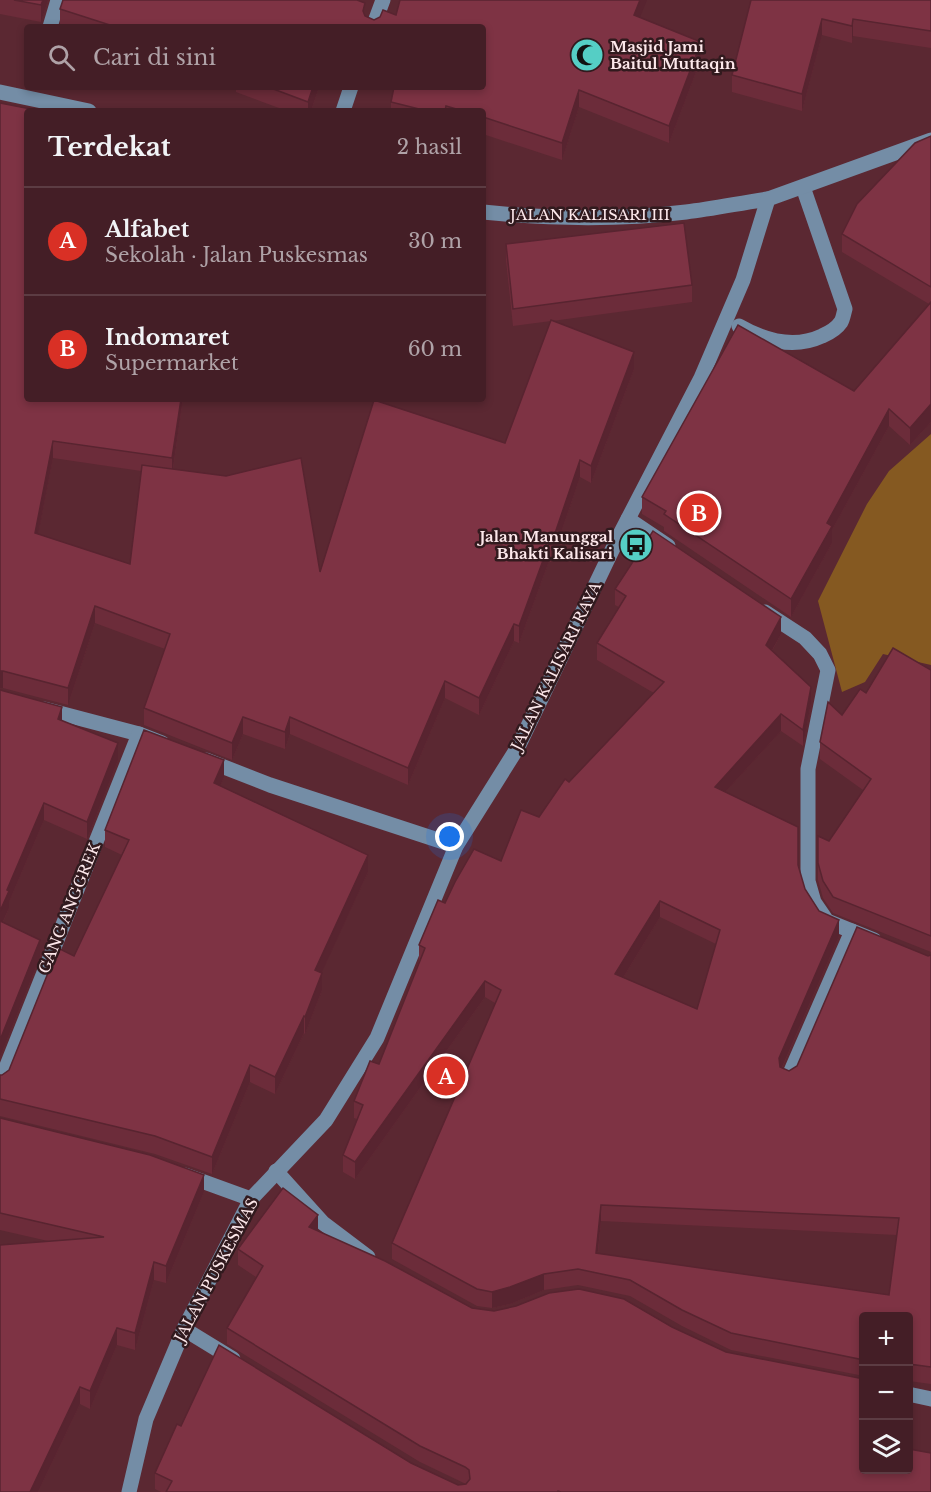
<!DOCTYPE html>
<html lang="id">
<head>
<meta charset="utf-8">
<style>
  body { margin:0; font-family:"Libre Baskerville",serif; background:#4b272e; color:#f1f3f6 }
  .controls { position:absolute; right:18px; bottom:18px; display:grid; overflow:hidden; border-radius:6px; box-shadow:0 3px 9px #0003 }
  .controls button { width:54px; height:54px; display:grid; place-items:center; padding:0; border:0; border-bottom:2px solid #5c3c43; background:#441e26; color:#f1f3f6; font:30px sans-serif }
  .you { position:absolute; left:450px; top:837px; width:21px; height:21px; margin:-15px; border:4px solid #fff; border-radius:50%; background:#1a73e8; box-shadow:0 0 0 9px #1a73e833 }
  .badge { display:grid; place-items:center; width:39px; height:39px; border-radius:50%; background:#d93025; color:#fff; font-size:20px; font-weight:700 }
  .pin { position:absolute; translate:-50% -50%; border:3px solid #fff; box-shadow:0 2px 6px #0006 }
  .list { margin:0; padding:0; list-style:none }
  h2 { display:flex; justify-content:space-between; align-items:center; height:78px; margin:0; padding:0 24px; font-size:26px }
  h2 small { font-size:20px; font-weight:400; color:#afa2a7 }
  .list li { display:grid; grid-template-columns:39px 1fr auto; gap:18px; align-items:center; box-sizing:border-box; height:108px; padding:0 24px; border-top:2px solid #5c3c43 }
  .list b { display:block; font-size:22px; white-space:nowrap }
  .list p { margin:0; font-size:20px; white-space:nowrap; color:#afa2a7 }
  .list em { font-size:20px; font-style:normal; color:#afa2a7 }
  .icon { flex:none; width:33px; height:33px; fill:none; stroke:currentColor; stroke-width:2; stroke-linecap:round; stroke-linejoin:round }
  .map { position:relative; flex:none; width:931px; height:1492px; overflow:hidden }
  .search { position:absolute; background:#441e26; box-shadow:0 3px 9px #0003; left:24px; top:24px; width:462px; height:66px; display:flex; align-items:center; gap:15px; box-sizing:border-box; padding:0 21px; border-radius:6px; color:#afa2a7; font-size:22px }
  .panel { position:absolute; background:#441e26; box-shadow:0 3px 9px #0003; left:24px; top:108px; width:462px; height:294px; border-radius:6px }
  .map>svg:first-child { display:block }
  .green { fill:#855921 }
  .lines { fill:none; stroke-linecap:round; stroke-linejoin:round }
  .minor { stroke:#748da6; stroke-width:15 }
  .wall { fill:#6c2c3a; fill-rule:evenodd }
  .shaded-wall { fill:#582430 }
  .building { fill:#7e3344; stroke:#582430; stroke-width:1.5; fill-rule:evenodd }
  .labels { text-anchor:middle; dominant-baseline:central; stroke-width:5; stroke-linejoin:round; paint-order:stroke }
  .poi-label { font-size:15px; font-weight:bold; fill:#fde8eb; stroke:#311a1e; text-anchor:start }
  .street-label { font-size:15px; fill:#fde8eb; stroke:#311a1e }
</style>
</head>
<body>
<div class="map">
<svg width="931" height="1492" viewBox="0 0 931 1492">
  <rect width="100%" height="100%" fill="#5b2832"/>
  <path class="green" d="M931,434V665L883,654L865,682L842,692L818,601L867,504L889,471Z"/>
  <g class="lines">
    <g class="minor">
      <path d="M50,27L58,0"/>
      <path d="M373,27L383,0"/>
      <path d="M0,92L89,111"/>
      <path d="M343,111L351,87"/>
      <path d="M483,212C550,219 619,220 686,212C713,209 740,203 768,199"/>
      <path d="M739,326C765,341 794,349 822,336C829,333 837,328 841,322C843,319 844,312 845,309L803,187"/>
      <path d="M628,519L668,546"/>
      <path d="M765,612L805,638L820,654L828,670L808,769V881L814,902L827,921L874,940"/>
      <path d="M44,709L139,734L162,743"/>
      <path d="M206,760L270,785L456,846"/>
      <path d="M788,1078L852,931"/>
      <path d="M0,1083L139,734"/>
      <path d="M276,1171L323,1223L368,1257"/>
      <path d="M185,1175L251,1199"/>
      <path d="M184,1329L233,1359"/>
      <path d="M908,1394L931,1399"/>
      <path d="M129,1492L146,1419L184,1329L251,1199L326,1120L377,1038L456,846L518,747L616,542L701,378L743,280L768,199L931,140"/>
    </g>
  </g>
  <g class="wall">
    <path d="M0,0H48L41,22L0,14Z"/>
    <path d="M751,0H931V48L853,36L852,43L822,35L802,111L732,92V75Z"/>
    <path d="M60,9L365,16L374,20L396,15L640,17L701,59L669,143L579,107L562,160L483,134V111H391V102L483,27H63L60,26Z"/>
    <path d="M236,87H319L311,111H287L236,92Z"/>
    <path d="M931,136V422L910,445L889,426L832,530V543L791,617L664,531V527L642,514V497L854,391L929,304L842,252V234Z"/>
    <path d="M506,244L692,285V302L552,321L634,369L591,483L580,477L551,562L549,561L519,643L514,641L479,715L445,698L408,785L290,734L285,749L243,734L232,760L144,725V708L165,649L95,623L68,705L3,688H0L27,399H183L173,469L320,572L505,443L551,321L513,326L506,260ZM53,458L141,471L130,564L38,534Z"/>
    <path d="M615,589L781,634L772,651L811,703L803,746L781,731L725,792L798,865L805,889L819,911L839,936L782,1068L789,1071L797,1066L928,956L931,955V1384L909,1381V1317H864V1376L731,1350L682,1326L630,1296L578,1285L544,1290L510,1304L492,1308L477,1306L392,1259V1243L495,1003L485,997L355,1179L343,1172V1155L357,1119L354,1118V1101L379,1064L419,961V945L445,903L501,861L569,782L654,693L597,660V643L619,607L615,605ZM660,917L716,944L697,1009L623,978ZM601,1221L897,1235L889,1295L598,1253Z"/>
    <path d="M931,670V952L833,913L823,898L818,880V836L829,841L863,790L820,759V742L842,715L866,693Z"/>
    <path d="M0,690L62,720L118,760L87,839L44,820L9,902V908L3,922L40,957L0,1057Z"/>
    <path d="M224,777L220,786L368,872L321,973L322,990L305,1034L304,1033L275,1094L250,1082L212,1174L155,1154L0,1116V1075H2L9,1070L74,956L122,855L105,847V830Z"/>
    <path d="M0,1118L204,1192L166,1283L154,1280L135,1350L117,1345L90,1409L80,1404L38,1492H0L48,1241L0,1230Z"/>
    <path d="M318,1231L472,1308L864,1470L931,1492H161L155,1489V1473L181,1426L411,1463L458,1485L466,1484L420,1462L227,1344V1328L256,1277L238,1265V1249Z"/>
  </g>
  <g class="shaded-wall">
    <path d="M43,0H48L41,22V5Z"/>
    <path d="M640,0H647L634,32V15Z"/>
    <path d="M822,19V35L802,111V94Z"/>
    <path d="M853,19V36L852,43V26Z"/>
    <path d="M701,42V59L669,143V126Z"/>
    <path d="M313,87H319L311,111H308V102Z"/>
    <path d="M579,90V107L562,160V143Z"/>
    <path d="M634,352V369L591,483V466Z"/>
    <path d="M181,399H183L172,475V458Z"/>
    <path d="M931,404V422L910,445V428Z"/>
    <path d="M889,409V426L832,530V543L791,617V599L827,523Z"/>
    <path d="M53,441V458L35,550V533Z"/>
    <path d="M580,460V477L551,562V545Z"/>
    <path d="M549,544V561L519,643V626Z"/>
    <path d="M95,606V623L68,705V688Z"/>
    <path d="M781,617V634L766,661V645Z"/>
    <path d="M514,624V641L479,715V698Z"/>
    <rect x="0" y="671" width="3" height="17"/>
    <path d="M445,681V698L408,785V768Z"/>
    <path d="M811,687V703L803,746V730Z"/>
    <path d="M62,707V724L58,719Z"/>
    <path d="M781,714V731L715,803V787Z"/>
    <path d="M243,717V734L232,760V743Z"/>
    <path d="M290,717V734L285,749V732Z"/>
    <path d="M118,743V760L87,839V822Z"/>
    <path d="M224,760V777L214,800V783Z"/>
    <path d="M44,803V820L9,902V908L0,928V911L7,890Z"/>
    <path d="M368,855V872L315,987V970Z"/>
    <path d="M660,901V917L615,991V974Z"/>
    <path d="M839,920V936L779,1074V1058Z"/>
    <path d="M40,940V957L0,1057V1040Z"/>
    <path d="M322,973V990L305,1034V1017Z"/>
    <path d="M485,981V997L355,1179V1162Z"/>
    <path d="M304,1016V1033L275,1094V1077Z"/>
    <path d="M250,1065V1082L212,1174V1157Z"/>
    <path d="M204,1175V1192L166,1283V1266Z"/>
    <path d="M601,1205V1221L596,1270V1253Z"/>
    <path d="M318,1215V1231L309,1227Z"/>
    <path d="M154,1262V1280L135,1350V1333Z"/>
    <path d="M544,1274V1290L510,1304L492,1308V1292Z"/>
    <path d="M117,1328V1345L90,1409V1391Z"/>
    <path d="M80,1387V1404L38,1492H30Z"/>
  </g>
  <g class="building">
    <path d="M14,0H43L41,5Z"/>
    <path d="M63,0H357L365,3L363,11L365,16L374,20L380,17L383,10L396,15L400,0H640L634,15L701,42L669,126L579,90L562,143L483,117V111H463L446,106L445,111H427L391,102L394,87H483V27H116L60,9Z"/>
    <path d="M751,0H931V31L853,19L852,26L822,19L802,94L732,75Z"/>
    <path d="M268,87H313L308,102Z"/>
    <path d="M0,103L41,111H27V399H181L172,458L53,441L35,533L130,564L142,465L226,476L301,458L320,572L374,400L505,443L551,320L634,352L591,466L580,460L551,545L549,544L519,626L514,624L479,698L445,681L408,768L290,717L285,732L243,717L232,743L144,708L170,634L95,606L68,688L3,671H0Z"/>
    <path d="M931,136V287L842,234L857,204L915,143Z"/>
    <path d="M684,223L692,285L513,309L506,244Z"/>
    <path d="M931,302V404L910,428L889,409L827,523L832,526L791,599L664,514L666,511L642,497L738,325L854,391Z"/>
    <path d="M653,531L781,617L766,645L811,687L803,730L781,714L715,787L798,827V865L805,889L819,911L839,920L779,1058L780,1067L789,1071L797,1066L857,927L928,956L931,955V1367L909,1364V1317H864V1360L731,1333L682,1310L630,1280L578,1269L544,1274L510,1287L492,1292L477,1289L392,1243L501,990L485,981L355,1162L343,1155L363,1105L354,1101L370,1061L379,1064L425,948L419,945L438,900L445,903L455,882L474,849L501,861L521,810L539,817L565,779L569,782L664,682L597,643L626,596L615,589ZM660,901L720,930L697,1009L615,974ZM601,1205L899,1218L889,1295L596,1253Z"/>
    <path d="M893,648L931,670V936L833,897L823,881L818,863V836L829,841L871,779L820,742L828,702L842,715L860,689L866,693Z"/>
    <path d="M0,690L62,707L58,719L118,743L87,822L44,803L7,890L9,891L0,911Z"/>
    <path d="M144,730L224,760L214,783L368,855L315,970L322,973L305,1017L304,1016L275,1077L250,1065L212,1157L155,1136L0,1099V1075H2L9,1070L58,948L74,956L129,840L105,830Z"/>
    <path d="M0,921L40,940L0,1040Z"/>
    <path d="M0,1118L150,1155L204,1175L166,1266L154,1262L135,1333L117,1328L90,1391L80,1387L30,1492H0V1245L104,1237L0,1213Z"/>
    <path d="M283,1188L318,1215L309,1227L385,1261L472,1308L494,1311L516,1306L549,1293L579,1289L624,1299L672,1327L726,1352L864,1379V1470H909V1449L931,1453V1492H561L558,1491L557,1492H166L172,1481L155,1473L177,1424L181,1426L219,1345L411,1463L458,1485L466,1484L470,1479L469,1470L465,1467L420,1446L227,1328L263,1266L238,1249Z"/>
  </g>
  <defs>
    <symbol id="mosque-disc" viewBox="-11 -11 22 22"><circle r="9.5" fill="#55cec5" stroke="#311a1e"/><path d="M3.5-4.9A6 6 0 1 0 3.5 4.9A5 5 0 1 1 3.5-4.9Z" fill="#111"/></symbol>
    <symbol id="bus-disc" viewBox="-11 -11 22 22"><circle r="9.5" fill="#55cec5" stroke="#311a1e"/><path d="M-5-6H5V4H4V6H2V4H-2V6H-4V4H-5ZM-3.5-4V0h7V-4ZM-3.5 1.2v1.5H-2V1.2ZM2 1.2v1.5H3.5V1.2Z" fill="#111"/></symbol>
  </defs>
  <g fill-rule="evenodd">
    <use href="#mosque-disc" x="568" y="36" width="38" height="38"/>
    <use href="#bus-disc" x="617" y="526" width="38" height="38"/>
  </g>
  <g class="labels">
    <g class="poi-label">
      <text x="610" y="46">Masjid Jami<tspan x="610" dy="17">Baitul Muttaqin</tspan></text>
      <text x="613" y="536" text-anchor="end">Jalan Manunggal<tspan x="613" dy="17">Bhakti Kalisari</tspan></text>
    </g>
    <g class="street-label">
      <text x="590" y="214">JALAN KALISARI III</text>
      <text transform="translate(556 666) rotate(-64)">JALAN KALISARI RAYA</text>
      <text transform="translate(69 908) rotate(-68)">GANG ANGGREK</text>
      <text transform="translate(216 1270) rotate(-62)">JALAN PUSKESMAS</text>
    </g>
  </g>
</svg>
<div class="controls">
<button>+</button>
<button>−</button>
<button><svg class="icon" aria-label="layers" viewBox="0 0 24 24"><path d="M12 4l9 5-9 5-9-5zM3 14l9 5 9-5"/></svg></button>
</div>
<div class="you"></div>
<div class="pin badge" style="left:446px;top:1076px">A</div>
<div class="pin badge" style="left:699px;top:513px">B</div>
<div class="search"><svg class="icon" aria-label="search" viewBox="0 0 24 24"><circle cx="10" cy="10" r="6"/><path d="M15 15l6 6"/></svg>Cari di sini</div>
<section class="panel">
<h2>Terdekat<small>2 hasil</small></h2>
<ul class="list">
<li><span class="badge">A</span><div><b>Alfabet</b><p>Sekolah · Jalan Puskesmas</p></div><em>30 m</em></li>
<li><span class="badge">B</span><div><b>Indomaret</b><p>Supermarket</p></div><em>60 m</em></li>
</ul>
</section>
</div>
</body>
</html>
